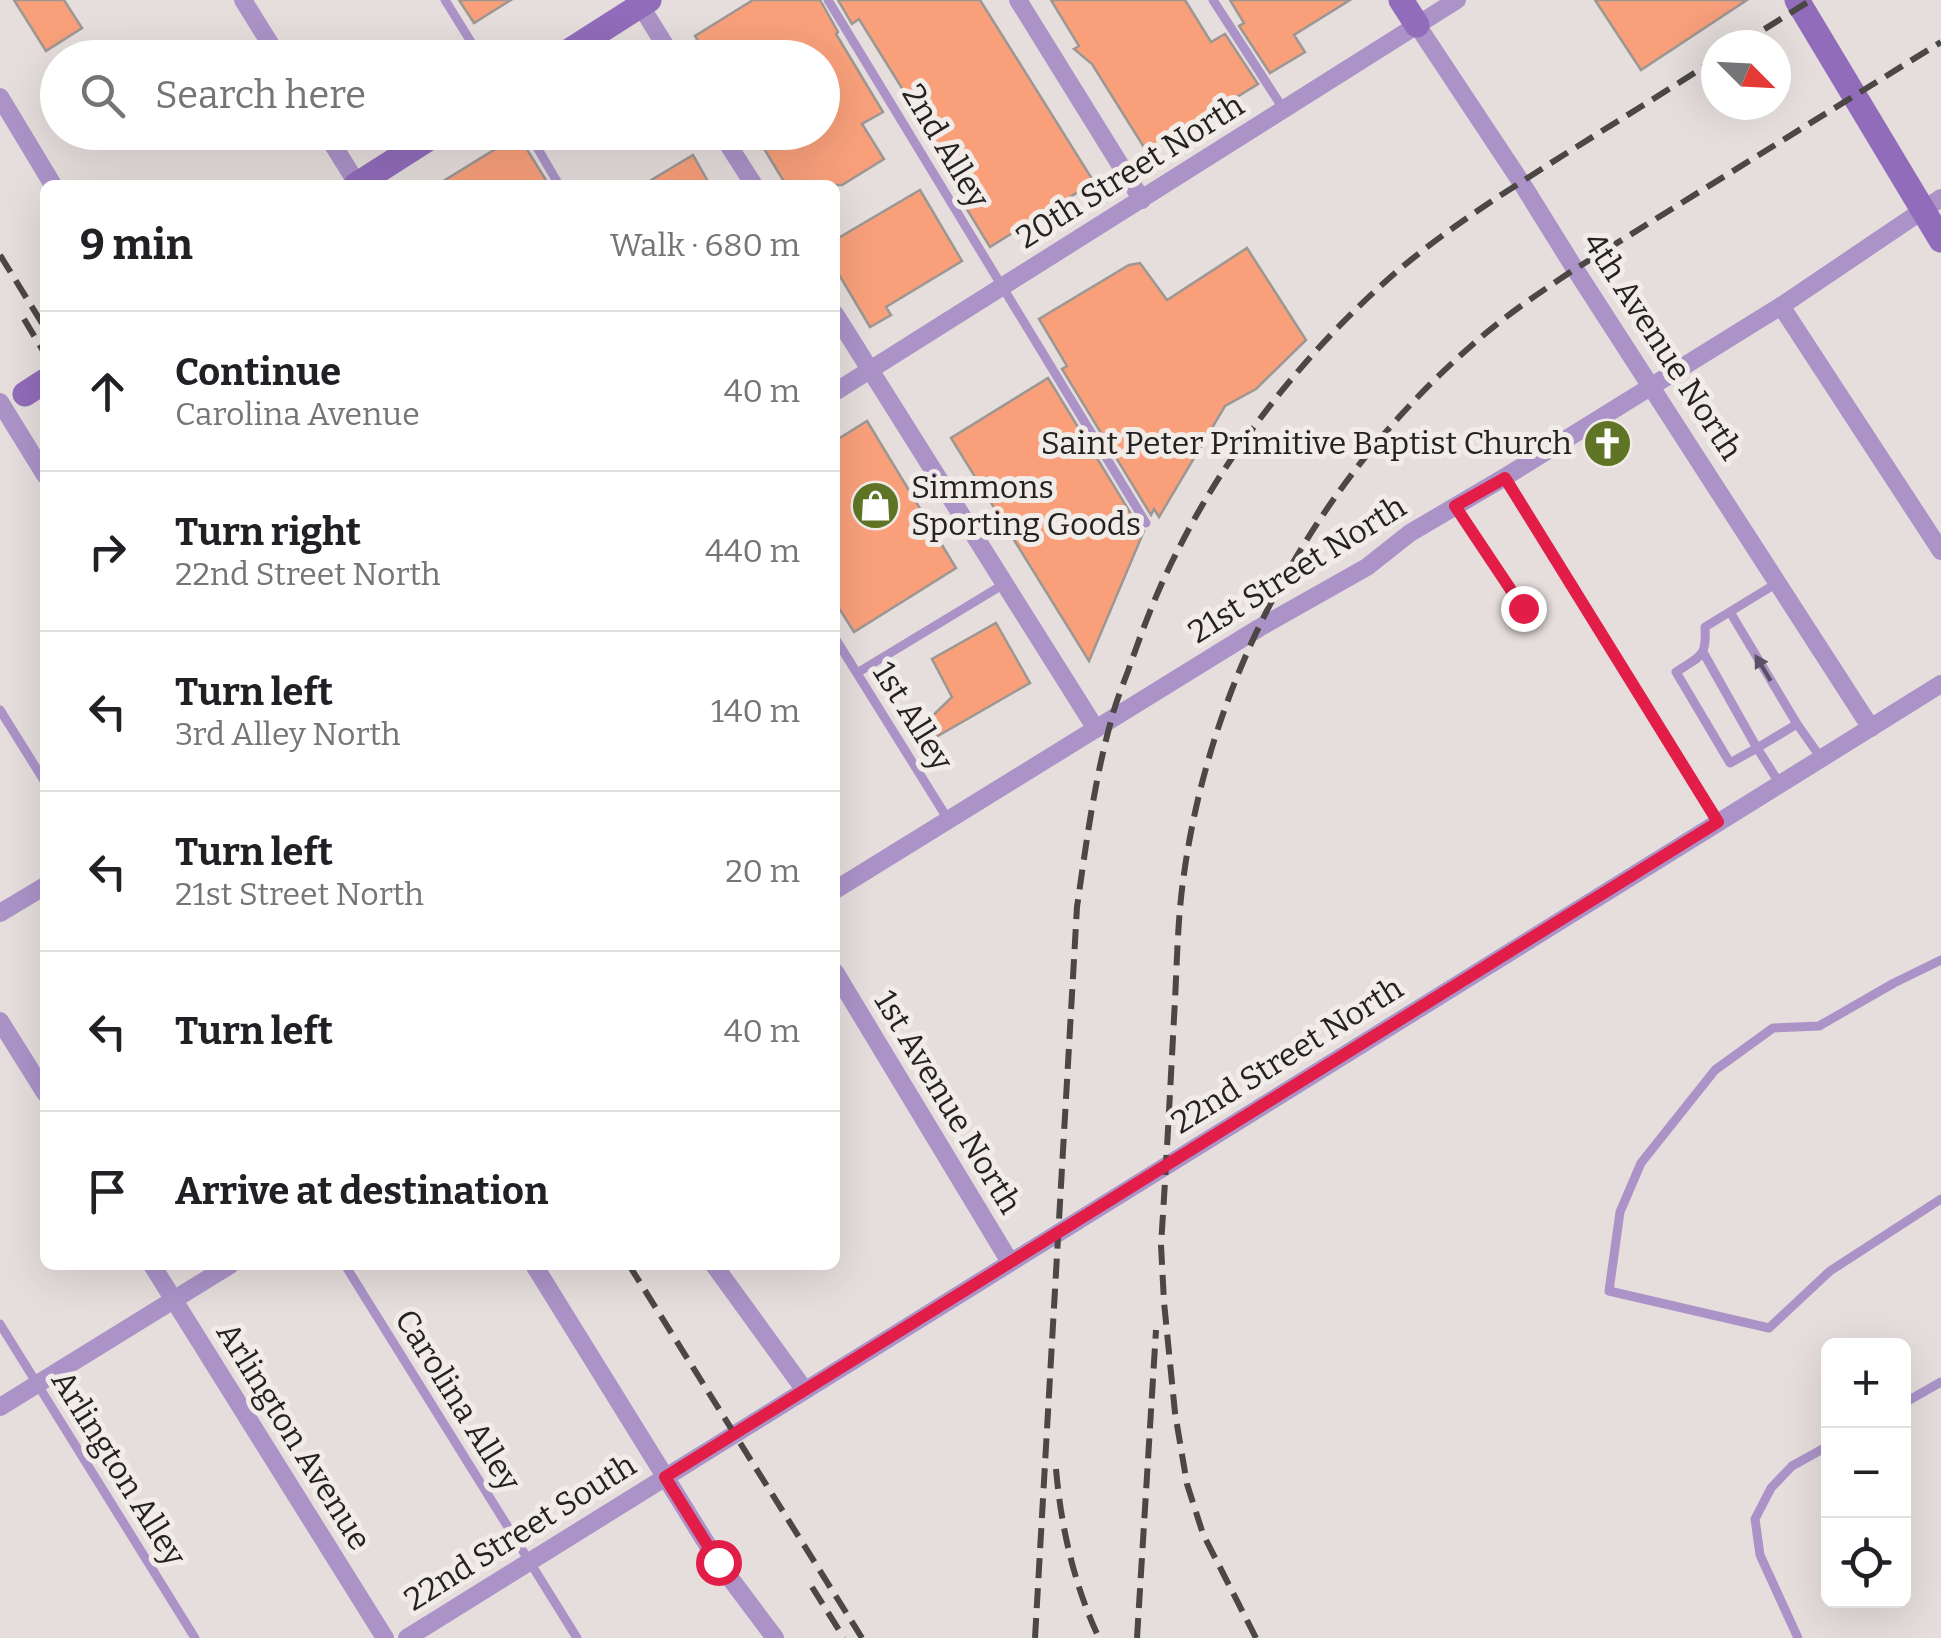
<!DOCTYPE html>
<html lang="en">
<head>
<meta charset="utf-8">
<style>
  body { margin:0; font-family:Bitter,serif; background:#f2f2f2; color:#202124 }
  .controls { position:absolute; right:30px; bottom:30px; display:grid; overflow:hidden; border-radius:15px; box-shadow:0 10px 40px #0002 }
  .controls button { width:90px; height:90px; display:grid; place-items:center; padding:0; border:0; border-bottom:2px solid #e0e0e0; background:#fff; color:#202124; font:50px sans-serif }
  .compass { position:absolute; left:1701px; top:30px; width:90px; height:90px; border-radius:50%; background:#fff; box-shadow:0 10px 40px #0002; rotate:114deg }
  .stop { position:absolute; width:30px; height:30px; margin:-22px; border:8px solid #e11d48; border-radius:50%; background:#fff }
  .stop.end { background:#e11d48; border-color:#fff; box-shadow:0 2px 10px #0008 }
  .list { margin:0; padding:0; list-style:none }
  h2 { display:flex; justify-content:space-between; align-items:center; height:130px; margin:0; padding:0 40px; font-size:42px }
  h2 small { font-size:32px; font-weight:400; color:#757577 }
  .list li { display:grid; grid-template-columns:65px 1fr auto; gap:30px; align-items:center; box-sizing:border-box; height:160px; padding:0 40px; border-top:2px solid #e0e0e0 }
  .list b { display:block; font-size:38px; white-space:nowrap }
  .list p { margin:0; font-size:32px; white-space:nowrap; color:#757577 }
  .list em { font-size:32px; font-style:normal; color:#757577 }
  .icon { flex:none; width:55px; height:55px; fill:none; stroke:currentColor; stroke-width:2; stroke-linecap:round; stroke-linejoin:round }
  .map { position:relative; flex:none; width:1941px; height:1638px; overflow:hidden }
  .search { position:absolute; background:#fff; box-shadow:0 10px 40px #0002; left:40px; top:40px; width:800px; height:110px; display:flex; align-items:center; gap:25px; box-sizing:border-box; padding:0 35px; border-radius:55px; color:#757577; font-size:38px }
  .panel { position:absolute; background:#fff; box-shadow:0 10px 40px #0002; left:40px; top:180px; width:800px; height:1090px; border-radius:15px }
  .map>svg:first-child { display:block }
  .building { fill:#f9a07b; stroke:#9d9794; stroke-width:2.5 }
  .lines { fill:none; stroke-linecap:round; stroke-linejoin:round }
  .lane { stroke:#ab93c8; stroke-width:9 }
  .street { stroke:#ab93c8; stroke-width:18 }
  .secondary { stroke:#916cba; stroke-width:25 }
  .rail { stroke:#4a4745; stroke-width:6; stroke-dasharray:20 10; stroke-linecap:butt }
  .oneway { fill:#5b5064 }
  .route { stroke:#e11d48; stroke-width:12 }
  .labels { text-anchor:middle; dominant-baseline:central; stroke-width:10; stroke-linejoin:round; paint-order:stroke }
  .street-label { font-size:32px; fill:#252322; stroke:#f2ece9 }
  .poi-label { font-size:32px; fill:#252322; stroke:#f2ece9; text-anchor:end }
</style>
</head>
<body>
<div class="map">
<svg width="1941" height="1638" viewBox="0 0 1941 1638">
  <rect width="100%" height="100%" fill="#e5dedc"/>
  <g class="building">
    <path d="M14,0H64L82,28L46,51Z"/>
    <path d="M459,0H511L474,23Z"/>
    <path d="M753,0H820L838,32L836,34L883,112L862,124L884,159L842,185H786L754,132H822V58H708L695,36Z"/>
    <path d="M838,0H980L1094,182L990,247L957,193L964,188L859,19L852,24Z"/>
    <path d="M1051,0H1185L1211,42L1225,34L1258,84L1147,152L1092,64L1074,49L1079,46Z"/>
    <path d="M1230,0H1350L1294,35L1305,52L1270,73L1239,26L1244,23Z"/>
    <path d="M1595,0H1747L1641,70Z"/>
    <path d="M518,135L549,185H437Z"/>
    <path d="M693,155L710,185H643Z"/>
    <path d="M920,190L962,261L886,307L891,315L870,327L835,268V240Z"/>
    <path d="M1247,248L1306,340L1256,389L1225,406L1159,517L1154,509L1151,515L1062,369L1067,366L1039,319L1129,265L1140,263L1167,300Z"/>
    <path d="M1048,378L1139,527L1144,531L1089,661L951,438Z"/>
    <path d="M867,421L956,568L854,632L835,602V441Z"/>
    <path d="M996,623L1030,683L929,741L921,727L952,697L932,659Z"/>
  </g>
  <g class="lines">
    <g class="lane">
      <path d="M445,0L481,58"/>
      <path d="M828,0L1146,523"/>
      <path d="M1213,0L1284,110"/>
      <path d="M528,132L559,185"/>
      <path d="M1505,477L1718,822"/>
      <path d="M1455,507L1523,607"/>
      <path d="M1730,612L1797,724"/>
      <path d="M835,638L949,821"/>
      <path d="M1703,652L1757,748L1730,763L1676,672C1700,656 1707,658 1705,627L1777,583"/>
      <path d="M857,673L1004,584"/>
      <path d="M0,710L45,782"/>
      <path d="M1780,784L1757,748L1797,724L1821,758"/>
      <path d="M1941,960L1894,983L1819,1026L1773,1028L1715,1070L1641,1163L1620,1212L1609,1291L1769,1328L1830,1271L1941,1199"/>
      <path d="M345,1265L577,1638"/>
      <path d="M0,1324L195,1638"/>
      <path d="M1904,1403L1941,1382"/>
      <path d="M1798,1638L1760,1555L1755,1519L1771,1488L1792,1466L1828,1446"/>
    </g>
    <g class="street">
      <path d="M243,0L279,58"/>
      <path d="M637,0L673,58"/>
      <path d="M1018,0L1142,200"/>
      <path d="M1417,25L1521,182L1575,269L1871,728"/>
      <path d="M0,97L53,185"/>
      <path d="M325,132L358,185"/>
      <path d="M720,132L754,185"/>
      <path d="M1781,306L1941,551"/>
      <path d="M835,314L1096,729"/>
      <path d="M835,392L1457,0"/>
      <path d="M0,402L45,475"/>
      <path d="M835,890L1259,628L1367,567L1410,533L1505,477L1781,306L1941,198"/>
      <path d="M0,913L45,886"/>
      <path d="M835,972L1010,1262"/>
      <path d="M0,1021L45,1093"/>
      <path d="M152,1265L385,1638"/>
      <path d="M534,1265L718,1562L775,1638"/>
      <path d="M714,1265L804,1389"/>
      <path d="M0,1407L230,1265"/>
      <path d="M407,1638C918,1319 1430,1002 1941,684"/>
    </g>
    <g class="secondary">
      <path d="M1401,0L1417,25"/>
      <path d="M1797,0L1941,240"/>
      <path d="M558,58L649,0"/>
      <path d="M356,185L439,132"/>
      <path d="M25,394L45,381"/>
    </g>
    <g class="rail">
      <path d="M1739,45L1811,0"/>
      <path d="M0,255L45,328"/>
      <path d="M24,319L45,354"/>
      <path d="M629,1265L862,1638"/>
      <path d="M1056,1469C1061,1527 1074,1585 1099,1638"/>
      <path d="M812,1587L844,1638"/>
      <path d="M1035,1638L1077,907C1086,845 1094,782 1111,721C1115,704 1122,687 1128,671C1142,631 1157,590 1177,552C1229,447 1312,344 1401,268C1451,226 1507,191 1562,156C1613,124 1665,92 1716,59"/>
      <path d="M1137,1638L1156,1330"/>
      <path d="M1256,1638L1203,1534L1187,1484L1175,1413L1164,1302L1161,1245C1166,1169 1170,1094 1174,1018C1177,970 1177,921 1184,874C1212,672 1318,480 1471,346C1503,317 1539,293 1575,269L1941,42"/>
    </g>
  </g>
  <defs><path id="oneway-solid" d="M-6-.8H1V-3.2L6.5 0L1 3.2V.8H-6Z" transform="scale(2.5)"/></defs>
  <use class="oneway" href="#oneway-solid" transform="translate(1763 668) rotate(-121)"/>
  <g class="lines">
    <path class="route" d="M718,1562L665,1477L1718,822L1505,478L1455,506L1523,608"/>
  </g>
  <defs>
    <symbol id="church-disc" viewBox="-11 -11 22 22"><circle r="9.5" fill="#5f7525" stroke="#f2ece9"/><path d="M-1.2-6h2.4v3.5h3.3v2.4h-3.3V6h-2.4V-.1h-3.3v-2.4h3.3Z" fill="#fff"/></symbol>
    <symbol id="shop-disc" viewBox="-11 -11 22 22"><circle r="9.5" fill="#5f7525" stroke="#f2ece9"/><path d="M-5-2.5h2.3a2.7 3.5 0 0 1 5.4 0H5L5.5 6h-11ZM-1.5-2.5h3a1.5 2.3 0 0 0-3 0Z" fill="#fff"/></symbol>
  </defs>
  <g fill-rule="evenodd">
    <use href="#church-disc" x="1580" y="416" width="55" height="55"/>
    <use href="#shop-disc" x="848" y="478" width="55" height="55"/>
  </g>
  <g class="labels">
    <g class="street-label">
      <text transform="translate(946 146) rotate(59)">2nd Alley</text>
      <text transform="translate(1130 171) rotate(-32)">20th Street North</text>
      <text transform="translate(1663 346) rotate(57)">4th Avenue North</text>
      <text transform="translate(1297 569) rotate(-32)">21st Street North</text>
      <text transform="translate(913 716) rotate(58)">1st Alley</text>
      <text transform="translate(1287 1055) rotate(-32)">22nd Street North</text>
      <text transform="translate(948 1102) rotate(59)">1st Avenue North</text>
      <text transform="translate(458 1400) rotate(58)">Carolina Alley</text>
      <text transform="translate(294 1436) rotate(58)">Arlington Avenue</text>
      <text transform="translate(119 1468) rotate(58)">Arlington Alley</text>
      <text transform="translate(520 1532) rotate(-32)">22nd Street South</text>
    </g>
    <g class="poi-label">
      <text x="1572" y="443">Saint Peter Primitive Baptist Church</text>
      <text x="911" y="487" text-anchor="start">Simmons<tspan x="911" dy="37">Sporting Goods</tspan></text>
    </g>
  </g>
</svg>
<div class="controls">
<button>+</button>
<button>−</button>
<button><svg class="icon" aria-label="locate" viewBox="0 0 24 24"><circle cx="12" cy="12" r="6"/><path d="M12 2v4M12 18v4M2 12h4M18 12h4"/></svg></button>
</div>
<svg class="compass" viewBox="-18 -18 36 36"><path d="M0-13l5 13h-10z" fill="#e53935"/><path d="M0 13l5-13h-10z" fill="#757577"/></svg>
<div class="stop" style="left:718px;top:1562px"></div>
<div class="stop end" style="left:1523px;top:608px"></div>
<div class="search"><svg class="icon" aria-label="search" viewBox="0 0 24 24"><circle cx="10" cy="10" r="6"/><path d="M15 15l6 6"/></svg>Search here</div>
<section class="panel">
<h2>9 min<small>Walk · 680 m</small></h2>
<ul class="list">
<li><svg class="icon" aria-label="ahead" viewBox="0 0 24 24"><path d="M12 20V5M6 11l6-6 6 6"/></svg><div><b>Continue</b><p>Carolina Avenue</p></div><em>40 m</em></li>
<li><svg class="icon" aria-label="right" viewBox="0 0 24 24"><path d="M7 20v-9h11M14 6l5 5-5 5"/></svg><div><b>Turn right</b><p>22nd Street North</p></div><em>440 m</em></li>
<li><svg class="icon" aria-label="left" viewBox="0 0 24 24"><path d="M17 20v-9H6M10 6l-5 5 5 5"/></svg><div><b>Turn left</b><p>3rd Alley North</p></div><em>140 m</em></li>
<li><svg class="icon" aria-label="left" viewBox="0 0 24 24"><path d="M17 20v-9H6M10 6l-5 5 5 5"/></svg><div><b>Turn left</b><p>21st Street North</p></div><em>20 m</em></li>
<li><svg class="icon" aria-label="left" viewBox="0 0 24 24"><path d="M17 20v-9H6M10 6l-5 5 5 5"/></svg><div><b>Turn left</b></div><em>40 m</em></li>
<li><svg class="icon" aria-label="arrive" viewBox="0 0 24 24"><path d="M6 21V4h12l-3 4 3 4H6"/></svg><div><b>Arrive at destination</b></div></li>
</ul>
</section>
</div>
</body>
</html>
